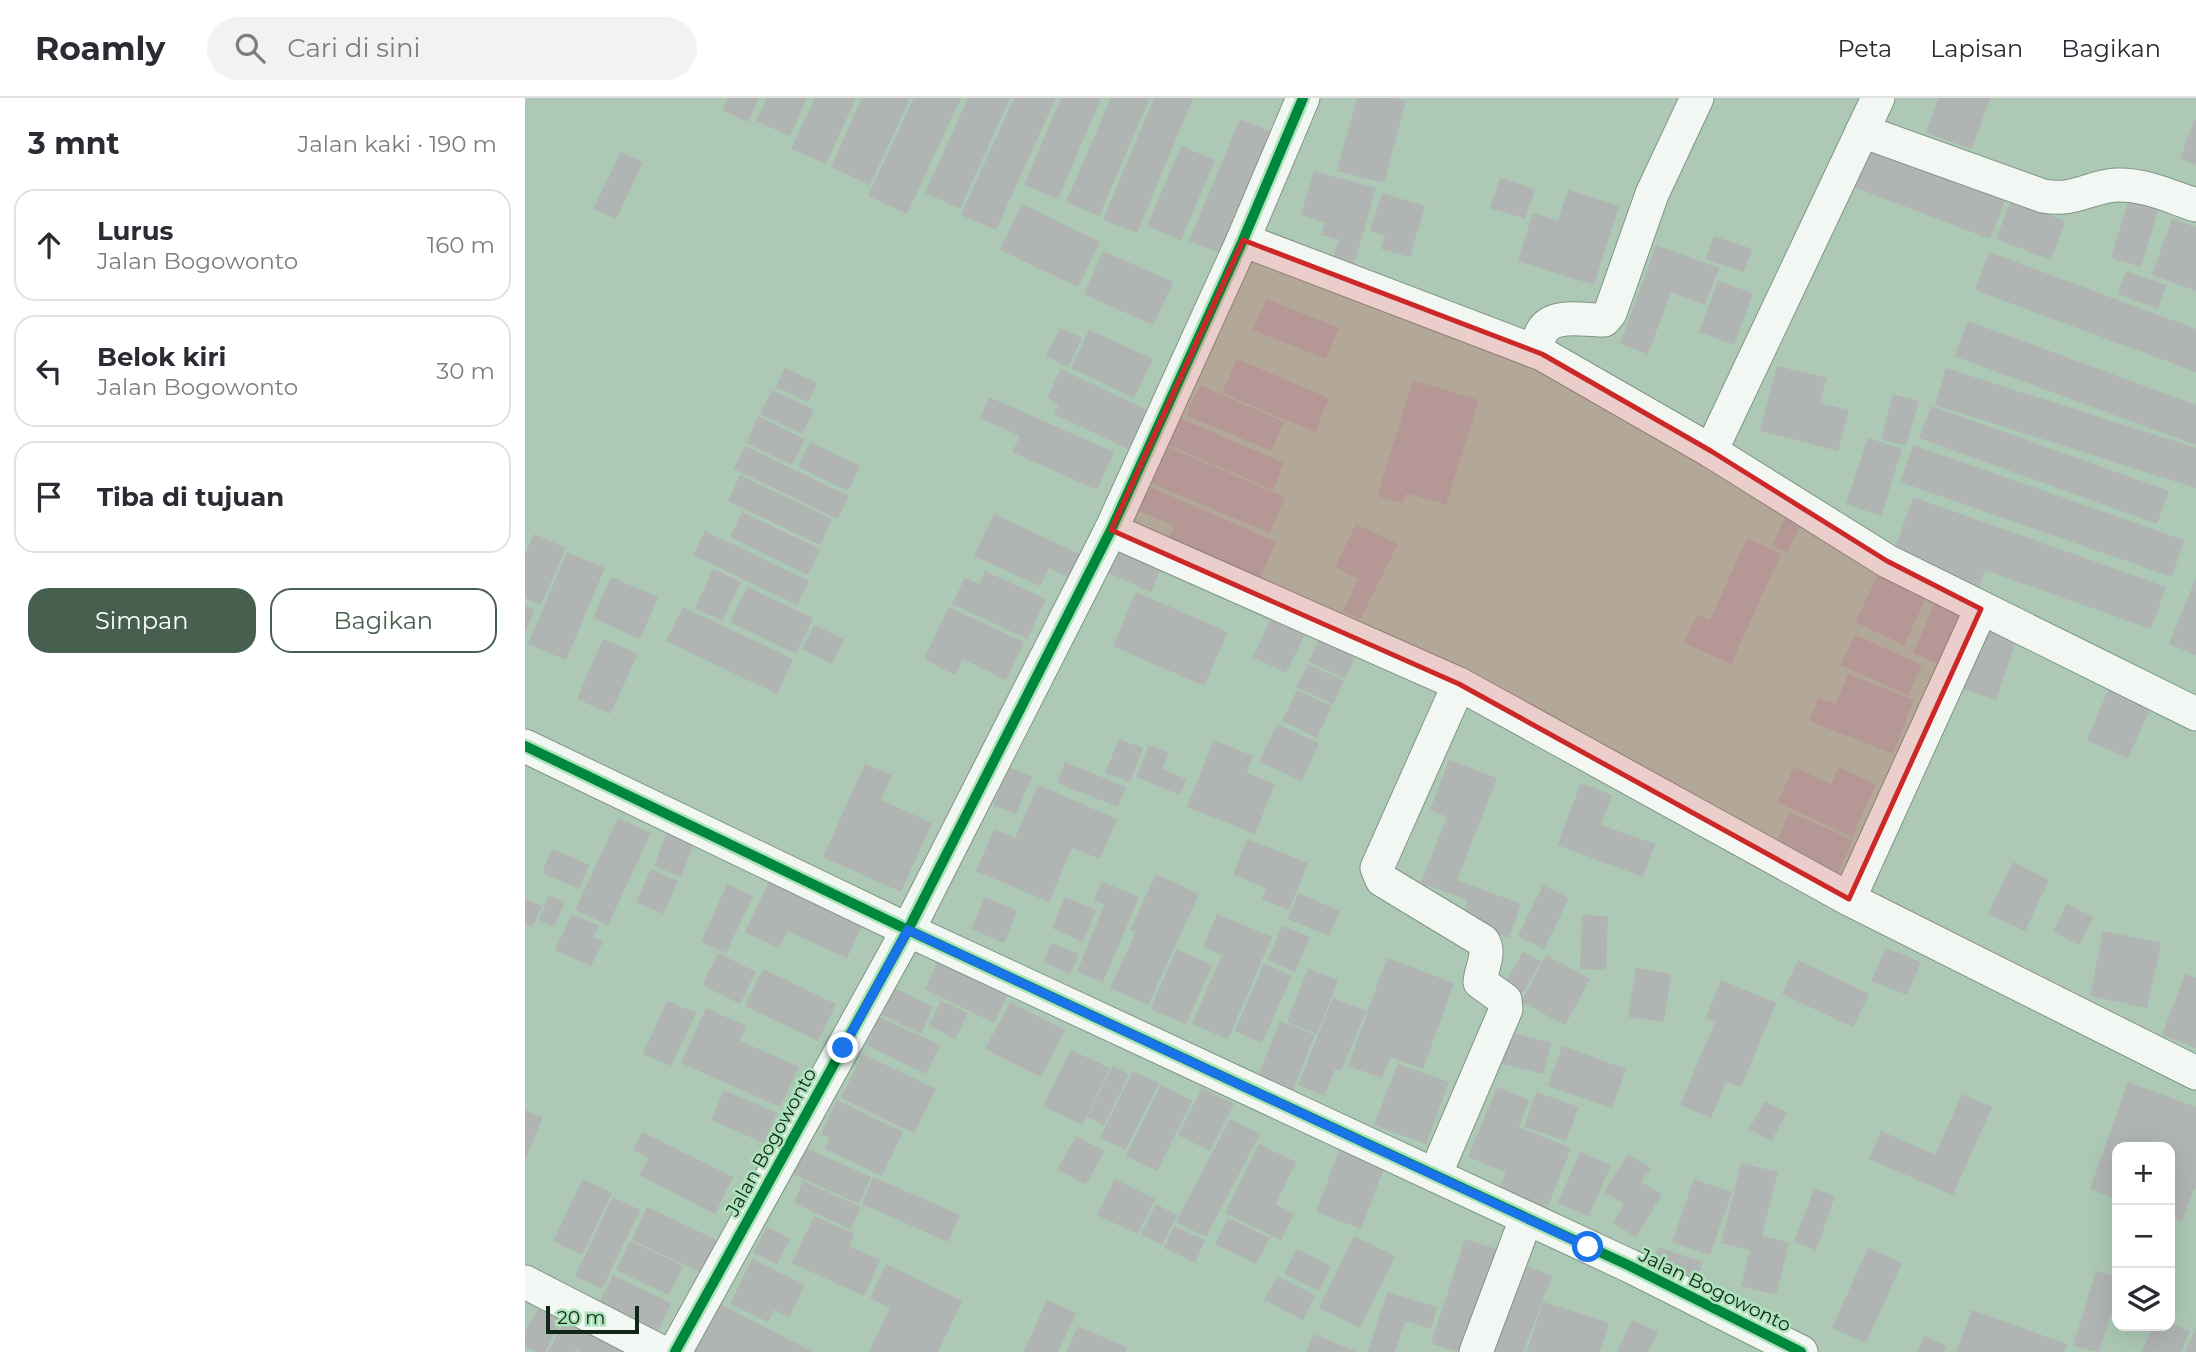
<!DOCTYPE html>
<html lang="id">
<head>
<meta charset="utf-8">
<style>
  body { margin:0; font-family:Montserrat,sans-serif; background:#f2f2f3; color:#2b2b33 }
  .controls { position:absolute; right:21px; bottom:21px; display:grid; overflow:hidden; border-radius:14px; box-shadow:0 7px 28px #0002 }
  .controls button { width:63px; height:63px; display:grid; place-items:center; padding:0; border:0; border-bottom:2px solid #e1e1e2; background:#fff; color:#2b2b33; font:35px sans-serif }
  .scale { position:absolute; left:21px; bottom:18px; width:93px; box-sizing:border-box; padding-left:7px; border:4px solid #102617; border-top:0; font-size:19px; line-height:24px; white-space:nowrap; color:#102617; -webkit-text-stroke:5px #ade3bb; paint-order:stroke }
  .stop { position:absolute; width:21px; height:21px; margin:-16px; border:5px solid #1a73e8; border-radius:50%; background:#fff }
  .stop.end { background:#1a73e8; border-color:#fff; box-shadow:0 2px 7px #0008 }
  .list { margin:0; padding:0; list-style:none }
  h2 { display:flex; justify-content:space-between; align-items:center; height:91px; margin:0; padding:0 28px; font-size:30px }
  h2 small { font-size:23px; font-weight:400; color:#7c7c81 }
  .list li { display:grid; grid-template-columns:46px 1fr auto; gap:21px; align-items:center; box-sizing:border-box; height:112px; margin:0 14px 14px; padding:0 14px; border:2px solid #e1e1e2; border-radius:21px }
  .list b { display:block; font-size:26px; white-space:nowrap }
  .list p { margin:0; font-size:23px; white-space:nowrap; color:#7c7c81 }
  .list em { font-size:23px; font-style:normal; color:#7c7c81 }
  .actions { display:flex; gap:14px; padding:21px 28px }
  .actions a { flex:1; padding:16px 0; border:2px solid #475f4e; border-radius:21px; text-align:center; font-size:24px; color:#475f4e }
  .actions .main { background:#475f4e; color:#fff }
  .icon { flex:none; width:38px; height:38px; fill:none; stroke:currentColor; stroke-width:2; stroke-linecap:round; stroke-linejoin:round }
  .map { position:relative; flex:none; width:1671px; height:1254px; overflow:hidden }
  header { display:flex; align-items:center; gap:42px; box-sizing:border-box; height:98px; padding:0 35px; background:#fff; border-bottom:2px solid #e1e1e2 }
  header strong { font-size:33px }
  nav { display:flex; gap:38px; margin-inline-start:auto; font-size:24px }
  .search { width:490px; height:63px; background:#f2f2f3; display:flex; align-items:center; gap:18px; box-sizing:border-box; padding:0 24px; border-radius:38px; color:#7c7c81; font-size:26px }
  main { display:flex }
  aside { flex:1; background:#fff }
  .map>svg:first-child { display:block }
  .building { fill:#b0b4b2 }
  .lines { fill:none; stroke-linecap:round; stroke-linejoin:round }
  .street-casing { stroke:#7f9585; stroke-width:35 }
  .street { stroke:#f3f7f4; stroke-width:33 }
  .cycleway-casing { stroke:#ade3bb; stroke-width:15 }
  .cycleway { stroke:#00873e; stroke-width:10 }
  .route { stroke:#1a73e8; stroke-width:9 }
  .marked { fill:#cc2827; fill-opacity:0.2; stroke:#cc2827; stroke-width:5; stroke-linejoin:round }
  .labels { text-anchor:middle; dominant-baseline:central; stroke-width:5; stroke-linejoin:round; paint-order:stroke }
  .street-label { font-size:19px; fill:#102617; stroke:#ade3bb }
</style>
</head>
<body>
<header>
<strong>Roamly</strong>
<div class="search"><svg class="icon" aria-label="search" viewBox="0 0 24 24"><circle cx="10" cy="10" r="6"/><path d="M15 15l6 6"/></svg>Cari di sini</div>
<nav><a>Peta</a><a>Lapisan</a><a>Bagikan</a></nav>
</header>
<main>
<aside>
<h2>3 mnt<small>Jalan kaki · 190 m</small></h2>
<ul class="list">
<li><svg class="icon" aria-label="ahead" viewBox="0 0 24 24"><path d="M12 20V5M6 11l6-6 6 6"/></svg><div><b>Lurus</b><p>Jalan Bogowonto</p></div><em>160 m</em></li>
<li><svg class="icon" aria-label="left" viewBox="0 0 24 24"><path d="M17 20v-9H6M10 6l-5 5 5 5"/></svg><div><b>Belok kiri</b><p>Jalan Bogowonto</p></div><em>30 m</em></li>
<li><svg class="icon" aria-label="arrive" viewBox="0 0 24 24"><path d="M6 21V4h12l-3 4 3 4H6"/></svg><div><b>Tiba di tujuan</b></div></li>
</ul>
<div class="actions"><a class="main">Simpan</a><a>Bagikan</a></div>
</aside>
<div class="map">
<svg width="1671" height="1254" viewBox="0 0 1671 1254">
  <rect width="100%" height="100%" fill="#adc9b5"/>
  <g class="building">
    <path d="M203,0H234L223,24L197,12Z"/>
    <path d="M242,0H282L265,38L231,23Z"/>
    <path d="M290,0H331L301,66L266,51Z"/>
    <path d="M337,0H385L345,87L306,69Z"/>
    <path d="M389,0H436L382,116L343,98Z"/>
    <path d="M443,0H485L435,111L400,95Z"/>
    <path d="M489,0H531L471,132L436,117Z"/>
    <path d="M536,0H576L533,101L499,87Z"/>
    <path d="M586,0H625L574,118L541,104Z"/>
    <path d="M629,0H668L612,135L578,122Z"/>
    <path d="M832,0H868L881,3L859,85L812,73Z"/>
    <path d="M1413,0H1465L1447,51L1401,35Z"/>
    <path d="M715,21L751,36L700,157L664,143Z"/>
    <path d="M1669,22H1671V67L1655,61Z"/>
    <path d="M1343,44L1482,98L1465,141L1326,88Z"/>
    <path d="M656,48L690,62L656,142L622,128Z"/>
    <path d="M96,54L118,64L91,121L68,111Z"/>
    <path d="M789,73L851,90L828,170L807,164L814,142L796,137L800,124L776,117Z"/>
    <path d="M975,80L1010,91L1000,121L965,110Z"/>
    <path d="M1043,92L1094,108L1069,187L993,163L1008,115L1033,123Z"/>
    <path d="M1606,93L1636,102L1616,169L1586,160Z"/>
    <path d="M857,95L900,108L885,159L856,151L860,137L845,133Z"/>
    <path d="M1486,102L1540,123L1526,162L1471,141Z"/>
    <path d="M497,106L575,144L553,189L475,152Z"/>
    <path d="M1647,121L1671,129V193L1627,177Z"/>
    <path d="M1189,138L1227,151L1219,174L1181,161Z"/>
    <path d="M1131,147L1194,170L1180,207L1146,194L1123,256L1095,246Z"/>
    <path d="M578,153L648,184L628,227L559,196Z"/>
    <path d="M1464,154L1671,231V274L1450,192Z"/>
    <path d="M1601,173L1641,187L1633,211L1593,196Z"/>
    <path d="M1193,183L1228,195L1209,247L1174,234Z"/>
    <path d="M741,201L814,230L801,261L728,232Z"/>
    <path d="M1443,223L1671,307V347L1429,258Z"/>
    <path d="M535,230L557,240L543,269L521,258Z"/>
    <path d="M564,232L628,261L609,300L546,270Z"/>
    <path d="M712,261L804,300L790,334L697,295Z"/>
    <path d="M1252,268L1302,280L1295,305L1324,312L1313,353L1235,333Z"/>
    <path d="M260,270L292,285L283,304L251,289Z"/>
    <path d="M1421,270L1671,350V390L1410,307Z"/>
    <path d="M536,271L622,312L603,351L529,316L534,306L522,300Z"/>
    <path d="M888,282L954,302L921,407L882,395L878,406L852,398Z"/>
    <path d="M675,287L759,324L746,353L661,317Z"/>
    <path d="M247,292L289,312L277,336L235,316Z"/>
    <path d="M1368,296L1394,303L1381,348L1356,341Z"/>
    <path d="M464,299L589,354L572,392L487,354L495,338L455,320Z"/>
    <path d="M1406,308L1644,393L1632,426L1394,340Z"/>
    <path d="M233,318L280,341L267,367L221,345Z"/>
    <path d="M654,320L759,365L748,392L643,347Z"/>
    <path d="M1343,340L1377,351L1356,418L1321,406Z"/>
    <path d="M285,344L335,368L323,393L273,369Z"/>
    <path d="M1388,347L1659,442L1647,479L1375,384Z"/>
    <path d="M220,348L324,398L313,421L209,371Z"/>
    <path d="M641,348L760,399L745,435L625,385Z"/>
    <path d="M215,377L307,421L295,447L203,403Z"/>
    <path d="M621,387L751,444L733,484L642,445L649,428L610,411Z"/>
    <path d="M1388,399L1641,489L1626,531L1460,472L1454,490L1367,459Z"/>
    <path d="M217,414L295,451L283,477L205,439Z"/>
    <path d="M1262,414L1278,421L1262,455L1247,448Z"/>
    <path d="M469,416L556,457L545,480L524,470L515,488L449,458Z"/>
    <path d="M831,426L873,446L835,522L818,513L833,481L810,469Z"/>
    <path d="M180,433L284,483L272,507L168,457Z"/>
    <path d="M9,436L41,450L16,507L0,500V456Z"/>
    <path d="M1222,440L1256,456L1206,566L1159,545L1172,517L1185,522Z"/>
    <path d="M596,447L638,466L626,494L583,475Z"/>
    <path d="M42,454L80,470L41,562L3,546Z"/>
    <path d="M188,471L216,484L197,523L170,510Z"/>
    <path d="M460,473L521,501L502,541L427,506L440,480L454,486Z"/>
    <path d="M1353,477L1402,499L1379,547L1330,524Z"/>
    <path d="M86,479L133,499L115,541L68,520Z"/>
    <path d="M1671,480V557L1644,546Z"/>
    <path d="M222,489L288,520L271,556L205,524Z"/>
    <path d="M611,494L703,534L679,588L588,548Z"/>
    <path d="M1412,500L1441,513L1417,568L1388,555Z"/>
    <path d="M0,508L10,512L0,534Z"/>
    <path d="M158,509L268,561L252,596L141,543Z"/>
    <path d="M424,509L499,544L481,582L438,561L430,577L399,561Z"/>
    <path d="M749,514L783,530L761,575L728,559Z"/>
    <path d="M289,527L319,541L307,566L277,551Z"/>
    <path d="M1456,528L1492,540L1471,602L1435,590Z"/>
    <path d="M1330,537L1397,567L1383,597L1315,567Z"/>
    <path d="M796,538L832,555L820,581L783,563Z"/>
    <path d="M78,541L113,556L85,616L52,601Z"/>
    <path d="M783,566L819,583L808,606L771,589Z"/>
    <path d="M1323,576L1389,602L1368,656L1284,623L1293,600L1311,606Z"/>
    <path d="M1584,590L1626,609L1603,660L1562,642Z"/>
    <path d="M772,592L807,608L792,640L757,623Z"/>
    <path d="M752,626L794,645L777,683L734,664Z"/>
    <path d="M594,641L618,650L605,684L580,675Z"/>
    <path d="M689,642L728,658L722,675L750,686L730,736L662,709Z"/>
    <path d="M624,647L644,655L637,671L661,681L655,697L611,679Z"/>
    <path d="M924,662L972,680L932,782L996,806L984,840L935,821L943,802L896,785L922,719L905,712Z"/>
    <path d="M540,664L601,689L593,709L532,685Z"/>
    <path d="M340,666L367,677L356,702L407,725L376,794L298,759Z"/>
    <path d="M484,669L507,679L491,716L468,707Z"/>
    <path d="M1269,669L1306,686L1314,669L1351,687L1327,739L1252,704Z"/>
    <path d="M1056,685L1087,697L1076,727L1130,746L1118,779L1032,747Z"/>
    <path d="M513,687L592,721L575,761L547,750L524,804L451,773L469,731L490,740Z"/>
    <path d="M1264,714L1328,742L1312,778L1249,751Z"/>
    <path d="M93,720L126,735L83,827L50,812Z"/>
    <path d="M142,734L169,745L156,779L129,768Z"/>
    <path d="M722,741L783,765L764,812L737,801L741,790L708,777Z"/>
    <path d="M27,751L64,767L54,791L17,775Z"/>
    <path d="M1488,764L1524,782L1500,833L1463,816Z"/>
    <path d="M126,771L153,783L138,816L111,804Z"/>
    <path d="M631,776L674,796L623,907L585,890L611,834L605,832Z"/>
    <path d="M245,781L339,824L322,860L262,833L254,850L220,834Z"/>
    <path d="M577,784L614,799L578,884L552,874L579,807L569,802Z"/>
    <path d="M202,786L228,798L201,855L176,844Z"/>
    <path d="M1018,787L1044,800L1019,851L993,838Z"/>
    <path d="M773,795L815,813L804,838L763,821Z"/>
    <path d="M24,797L40,804L29,829L14,822Z"/>
    <path d="M460,799L492,813L479,845L446,831Z"/>
    <path d="M540,799L571,812L558,844L527,830Z"/>
    <path d="M0,801L17,808L7,829L0,826Z"/>
    <path d="M1542,806L1569,819L1554,847L1528,834Z"/>
    <path d="M47,816L74,828L68,839L78,844L66,868L30,852Z"/>
    <path d="M692,816L747,839L703,941L667,926L697,857L678,849Z"/>
    <path d="M1057,817L1083,818L1081,872L1055,871Z"/>
    <path d="M757,828L785,839L770,874L743,862Z"/>
    <path d="M1578,833L1636,845L1622,910L1565,898Z"/>
    <path d="M527,845L554,856L545,876L518,864Z"/>
    <path d="M1361,850L1396,864L1382,897L1346,883Z"/>
    <path d="M652,851L687,867L661,926L625,911Z"/>
    <path d="M998,854L1016,864L994,901L976,891Z"/>
    <path d="M193,855L231,874L215,906L177,887Z"/>
    <path d="M1021,857L1065,881L1040,927L996,904Z"/>
    <path d="M415,859L485,893L469,925L400,891Z"/>
    <path d="M862,860L929,885L898,971L865,959L857,980L823,968Z"/>
    <path d="M1273,862L1344,896L1328,929L1257,896Z"/>
    <path d="M739,865L767,878L737,945L710,933Z"/>
    <path d="M1111,870L1146,876L1139,924L1103,919Z"/>
    <path d="M238,871L311,906L293,943L220,908Z"/>
    <path d="M783,871L813,882L792,936L762,924Z"/>
    <path d="M1660,876L1671,880V950L1637,937Z"/>
    <path d="M1196,882L1251,905L1216,989L1201,984L1186,1020L1155,1007L1190,924L1181,920Z"/>
    <path d="M369,890L408,909L396,936L357,917Z"/>
    <path d="M808,900L841,913L816,973L810,971L800,998L773,987Z"/>
    <path d="M142,903L171,915L146,968L118,956Z"/>
    <path d="M416,903L443,915L430,941L404,927Z"/>
    <path d="M485,904L540,932L516,979L460,951Z"/>
    <path d="M181,910L221,928L215,943L274,969L255,1009L156,965Z"/>
    <path d="M355,919L415,947L401,976L341,947Z"/>
    <path d="M755,923L790,937L767,994L732,980Z"/>
    <path d="M981,933L1026,945L1018,976L973,965Z"/>
    <path d="M1037,948L1101,971L1087,1010L1023,988Z"/>
    <path d="M546,952L585,970L557,1027L518,1008Z"/>
    <path d="M338,956L411,991L389,1035L316,1000Z"/>
    <path d="M873,966L924,984L901,1046L849,1027Z"/>
    <path d="M588,968L604,976L579,1027L562,1019Z"/>
    <path d="M608,973L634,985L600,1052L575,1040Z"/>
    <path d="M1603,984L1671,1009V1091L1669,1090L1657,1124L1645,1119V1049H1592V1101L1565,1091Z"/>
    <path d="M636,987L667,1003L632,1073L601,1058Z"/>
    <path d="M972,989L1004,1002L994,1029L1046,1050L1019,1118L971,1099L981,1074L943,1059Z"/>
    <path d="M677,990L709,1006L685,1053L653,1037Z"/>
    <path d="M199,992L252,1015L239,1045L186,1022Z"/>
    <path d="M1011,994L1054,1009L1041,1043L999,1029Z"/>
    <path d="M1437,996L1467,1009L1428,1097L1344,1061L1356,1033L1410,1057Z"/>
    <path d="M312,1002L378,1034L357,1078L300,1051L305,1040L296,1036Z"/>
    <path d="M1240,1003L1262,1015L1246,1043L1224,1031Z"/>
    <path d="M0,1012L18,1019L0,1061Z"/>
    <path d="M705,1021L735,1036L681,1139L651,1124Z"/>
    <path d="M117,1034L208,1079L190,1116L114,1077L124,1060L108,1052Z"/>
    <path d="M551,1038L579,1053L561,1087L532,1071Z"/>
    <path d="M734,1046L771,1064L751,1106L769,1116L756,1142L700,1115Z"/>
    <path d="M278,1049L346,1079L334,1106L266,1075Z"/>
    <path d="M815,1050L860,1067L836,1131L791,1114Z"/>
    <path d="M1055,1054L1086,1067L1064,1118L1033,1105Z"/>
    <path d="M1103,1056L1126,1070L1116,1084L1137,1096L1111,1139L1088,1125L1099,1106L1079,1094Z"/>
    <path d="M1216,1065L1253,1074L1237,1138L1264,1144L1251,1197L1216,1188L1225,1152L1196,1145Z"/>
    <path d="M348,1079L435,1117L423,1144L337,1106Z"/>
    <path d="M58,1081L87,1095L57,1157L28,1143Z"/>
    <path d="M590,1081L630,1101L612,1136L572,1117Z"/>
    <path d="M1169,1081L1207,1094L1185,1157L1147,1144Z"/>
    <path d="M278,1083L336,1109L326,1131L269,1105Z"/>
    <path d="M1289,1091L1310,1098L1291,1152L1269,1144Z"/>
    <path d="M88,1099L115,1112L77,1191L50,1178Z"/>
    <path d="M631,1106L652,1117L637,1147L616,1136Z"/>
    <path d="M122,1109L196,1144L181,1177L107,1142Z"/>
    <path d="M289,1118L329,1136L324,1148L355,1162L339,1198L267,1165Z"/>
    <path d="M703,1120L745,1140L731,1166L690,1146Z"/>
    <path d="M649,1128L680,1142L670,1165L639,1150Z"/>
    <path d="M242,1129L265,1141L252,1166L228,1154Z"/>
    <path d="M829,1138L870,1158L835,1230L794,1210Z"/>
    <path d="M940,1141L978,1153L946,1254H934L906,1246Z"/>
    <path d="M105,1143L158,1168L144,1197L91,1172Z"/>
    <path d="M1133,1149L1178,1164L1169,1190L1124,1175Z"/>
    <path d="M1343,1150L1377,1165L1341,1245L1307,1230Z"/>
    <path d="M772,1151L806,1168L794,1193L759,1176Z"/>
    <path d="M227,1161L280,1187L264,1219L249,1212L243,1224L205,1206Z"/>
    <path d="M989,1163L1027,1178L998,1254H954Z"/>
    <path d="M361,1166L437,1203L413,1254H344L365,1210L345,1200Z"/>
    <path d="M1571,1173L1592,1179V1195L1574,1254L1548,1248Z"/>
    <path d="M88,1177L146,1205L132,1235L73,1207Z"/>
    <path d="M752,1178L790,1197L778,1222L739,1202Z"/>
    <path d="M862,1194L912,1209L906,1231L880,1223L870,1254H843Z"/>
    <path d="M522,1202L551,1215L533,1254H502L499,1253Z"/>
    <path d="M1018,1204L1084,1225L1075,1254H1002Z"/>
    <path d="M195,1206L288,1254H170Z"/>
    <path d="M13,1211L36,1223L20,1254H11L0,1248V1234Z"/>
    <path d="M1447,1212L1542,1246L1539,1254H1431Z"/>
    <path d="M44,1215L120,1254H56L51,1251L50,1254H23Z"/>
    <path d="M1107,1222L1133,1234L1123,1254H1092Z"/>
    <path d="M1645,1225L1665,1233L1656,1254H1617L1628,1228H1645Z"/>
    <path d="M553,1228L602,1250L600,1254H541Z"/>
    <path d="M1671,1230V1254H1660Z"/>
    <path d="M789,1236L832,1254H781Z"/>
    <path d="M1400,1238L1422,1248L1419,1254H1392Z"/>
  </g>
  <g class="lines">
    <defs>
      <g id="street">
        <path d="M1337,33L1518,98C1551,104 1565,88 1592,87C1620,86 1646,99 1671,107"/>
        <path d="M718,142L1017,256L1186,353L1362,463L1671,616"/>
        <path d="M1009,253C1012,247 1014,238 1018,232C1030,214 1062,223 1079,222L1085,215L1127,96L1172,0"/>
        <path d="M1186,353L1353,0"/>
        <path d="M586,432L934,586L1324,801L1671,975"/>
        <path d="M0,648L383,832L1105,1168L1276,1254"/>
        <path d="M1324,801L1456,511"/>
        <path d="M910,1077L981,911L980,902L955,884C956,870 966,856 958,843L857,782L852,770L934,586"/>
        <path d="M0,1184L136,1254"/>
        <path d="M150,1254L383,832L586,432L718,142L778,0"/>
        <path d="M951,1254L1001,1121"/>
      </g>
    </defs>
    <use href="#street" class="street-casing"/>
    <use href="#street" class="street"/>
    <defs>
      <g id="cycleway">
        <path d="M0,648L383,832L1105,1168L1276,1254"/>
        <path d="M150,1254L383,832L586,432L718,142L778,0"/>
      </g>
    </defs>
    <use href="#cycleway" class="cycleway-casing"/>
    <use href="#cycleway" class="cycleway"/>
  </g>
  <g class="lines">
    <path class="route" d="M318,950L383,832L1063,1149"/>
  </g>
  <path class="marked" d="M718,142L1017,256L1186,353L1362,463L1456,511L1324,801L934,586L586,432Z"/>
  <g class="labels">
    <g class="street-label">
      <text transform="translate(246 1044) rotate(-61)">Jalan Bogowonto</text>
      <text transform="translate(1190 1192) rotate(26)">Jalan Bogowonto</text>
    </g>
  </g>
</svg>
<div class="controls">
<button>+</button>
<button>−</button>
<button><svg class="icon" aria-label="layers" viewBox="0 0 24 24"><path d="M12 4l9 5-9 5-9-5zM3 14l9 5 9-5"/></svg></button>
</div>
<div class="scale">20 m</div>
<div class="stop" style="left:1063px;top:1149px"></div>
<div class="stop end" style="left:318px;top:950px"></div>
</div>
</main>
</body>
</html>
